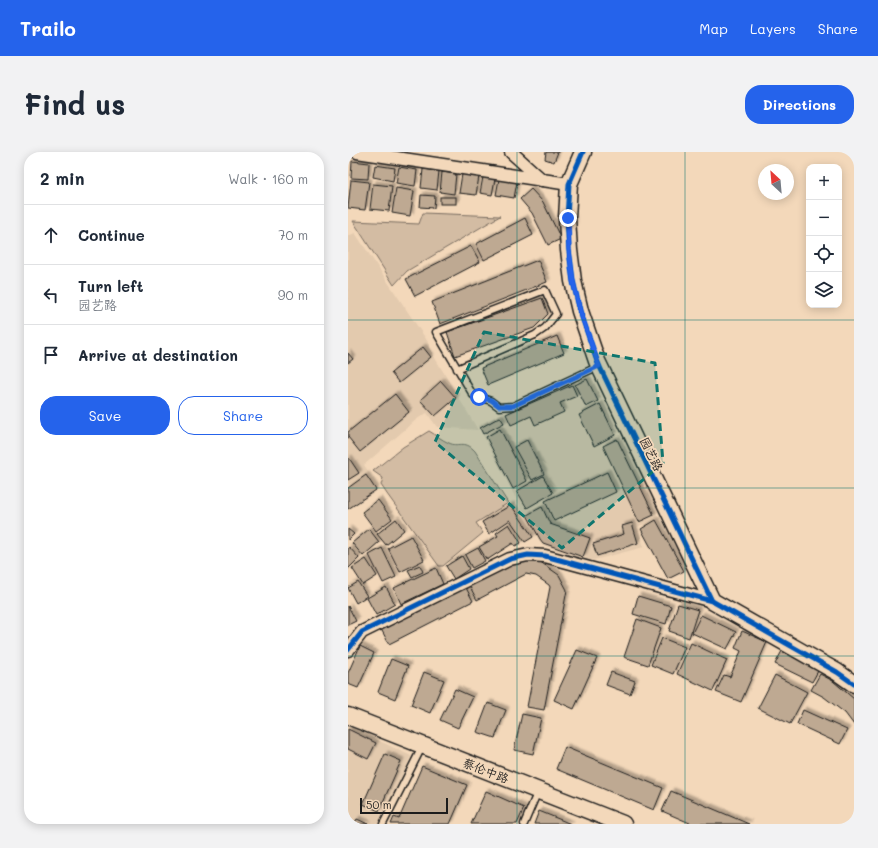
<!DOCTYPE html>
<html lang="en">
<head>
<meta charset="utf-8">
<style>
  body { margin:0; font-family:Mali,"LXGW WenKai TC",sans-serif; background:#f2f2f3; color:#1f2937 }
  .controls { position:absolute; right:12px; top:12px; display:grid; overflow:hidden; border-radius:8px; box-shadow:0 2px 10px #0003 }
  .controls button { width:36px; height:36px; display:grid; place-items:center; padding:0; border:0; border-bottom:1px solid #e0e1e3; background:#fff; color:#1f2937; font:20px sans-serif }
  .compass { position:absolute; left:410px; top:12px; width:36px; height:36px; border-radius:50%; background:#fff; box-shadow:0 2px 10px #0003; rotate:334deg }
  .scale { position:absolute; left:12px; bottom:10px; width:88px; box-sizing:border-box; padding-left:4px; border:2px solid #1c1c1c; border-top:0; font-size:11px; line-height:14px; white-space:nowrap; color:#1c1c1c; -webkit-text-stroke:3px #f3d8ba; paint-order:stroke }
  .stop { position:absolute; width:12px; height:12px; margin:-9px; border:3px solid #2563eb; border-radius:50%; background:#fff }
  .stop.end { background:#2563eb; border-color:#fff; box-shadow:0 1px 4px #0008 }
  .list { margin:0; padding:0; list-style:none }
  h2 { display:flex; justify-content:space-between; align-items:center; height:52px; margin:0; padding:0 16px; font-size:17px }
  h2 small { font-size:13px; font-weight:400; color:#747a83 }
  .list li { display:grid; grid-template-columns:26px 1fr auto; gap:12px; align-items:center; box-sizing:border-box; height:60px; padding:0 16px; border-top:1px solid #e0e1e3 }
  .list b { display:block; font-size:15px; white-space:nowrap }
  .list p { margin:0; font-size:13px; white-space:nowrap; color:#747a83 }
  .list em { font-size:13px; font-style:normal; color:#747a83 }
  .actions { display:flex; gap:8px; padding:12px 16px }
  .actions a { flex:1; padding:9px 0; border:1px solid #2563eb; border-radius:16px; text-align:center; font-size:14px; color:#2563eb }
  .actions .main { background:#2563eb; color:#fff }
  .icon { flex:none; width:22px; height:22px; fill:none; stroke:currentColor; stroke-width:2; stroke-linecap:round; stroke-linejoin:round }
  .map { position:relative; flex:none; width:506px; height:672px; overflow:hidden; border-radius:16px }
  header { display:flex; align-items:center; gap:24px; box-sizing:border-box; height:56px; padding:0 20px; background:#2563eb; color:#fff }
  header strong { font-size:19px }
  nav { display:flex; gap:22px; margin-inline-start:auto; font-size:14px }
  .intro { display:flex; align-items:center; justify-content:space-between; box-sizing:border-box; height:96px; padding:0 24px }
  h1 { margin:0; font-size:28px }
  .button { padding:10px 18px; border-radius:16px; background:#2563eb; color:#fff; font-size:14px; font-weight:700 }
  main { display:flex; gap:24px; padding:0 24px }
  aside { flex:1; background:#fff; border-radius:16px; box-shadow:0 2px 10px #0003 }
  .map>svg:first-child { display:block }
  .built { fill:#e3caae }
  .green { fill:#d3bca3; stroke:#786c60 }
  .building { fill:#bea992; stroke:#1c1c1c; filter:url(#shadow) }
  .lines { fill:none; stroke-linecap:round; stroke-linejoin:round }
  .lane-casing { stroke:#1c1c1c; stroke-width:9 }
  .street-casing { stroke:#1c1c1c; stroke-width:15 }
  .secondary-casing { stroke:#1c1c1c; stroke-width:19 }
  .lane { stroke:#f3d8ba; stroke-width:6 }
  .street { stroke:#f3d8ba; stroke-width:12 }
  .secondary { stroke:#f3d8ba; stroke-width:16 }
  .cycleway-casing { stroke:#f3d8ba; stroke-width:8 }
  .cycleway { stroke:#0057b8; stroke-width:5 }
  .route { stroke:#2563eb; stroke-width:5 }
  .marked { fill:#0f766e; fill-opacity:0.2; stroke:#0f766e; stroke-width:3; stroke-dasharray:8 5; stroke-linejoin:round }
  .grid { fill:none; stroke:#0f766e; stroke-width:1; stroke-opacity:0.55 }
  .labels { text-anchor:middle; dominant-baseline:central; stroke-width:3.5; stroke-linejoin:round; paint-order:stroke }
  .street-label { font-size:12px; fill:#1c1c1c; stroke:#f3d8ba }
</style>
</head>
<body>
<header>
<strong>Trailo</strong>
<nav><a>Map</a><a>Layers</a><a>Share</a></nav>
</header>
<div class="intro"><h1>Find us</h1><a class="button">Directions</a></div>
<main>
<aside>
<h2>2 min<small>Walk · 160 m</small></h2>
<ul class="list">
<li><svg class="icon" aria-label="ahead" viewBox="0 0 24 24"><path d="M12 20V5M6 11l6-6 6 6"/></svg><div><b>Continue</b></div><em>70 m</em></li>
<li><svg class="icon" aria-label="left" viewBox="0 0 24 24"><path d="M17 20v-9H6M10 6l-5 5 5 5"/></svg><div><b>Turn left</b><p>园艺路</p></div><em>90 m</em></li>
<li><svg class="icon" aria-label="arrive" viewBox="0 0 24 24"><path d="M6 21V4h12l-3 4 3 4H6"/></svg><div><b>Arrive at destination</b></div></li>
</ul>
<div class="actions"><a class="main">Save</a><a>Share</a></div>
</aside>
<div class="map">
<svg width="506" height="672" viewBox="0 0 506 672">
  <defs>
    <filter id="shadow"><feDropShadow dx="3" dy="-3" stdDeviation="1" flood-color="#0004"/></filter>
  </defs>
  <rect width="100%" height="100%" fill="#f3d8ba"/>
  <filter id="ink" filterUnits="userSpaceOnUse"><feTurbulence type="fractalNoise" baseFrequency=".025" numOctaves="2"/><feDisplacementMap in="SourceGraphic" scale="8" xChannelSelector="R" yChannelSelector="G"/><feConvolveMatrix kernelMatrix="1 2 1 2 8 2 1 2 1" color-interpolation-filters="sRGB"/></filter>
  <g filter="url(#ink)">
    <g class="built">
      <path d="M7,81L82,193L81,196L130,278L89,275L79,261L69,267L16,313L20,319L0,333V84Z"/>
      <path d="M238,224L310,365L289,375L296,395L246,408H239L194,393L176,362L130,274L157,260Z"/>
      <path d="M0,574L63,604L31,672H0Z"/>
    </g>
    <g class="green">
      <path d="M75,61L152,64L59,119L46,133L5,69L71,72Z"/>
      <path d="M81,279C88,283 94,288 101,291C111,296 116,287 127,299L160,351L128,371L135,381L95,414H91L39,342L33,333L35,326L25,319L55,295Z"/>
    </g>
    <g class="building">
      <path d="M198,0H210L206,10L197,7Z"/>
      <path d="M4,9L21,11L20,27L3,26Z"/>
      <path d="M27,13L47,16L45,29L25,25Z"/>
      <path d="M51,15L69,18L67,34L48,31Z"/>
      <path d="M75,17L91,19L89,38L73,36Z"/>
      <path d="M94,20L108,22L106,42L92,40Z"/>
      <path d="M114,22L131,24L128,43L111,41Z"/>
      <path d="M135,25L147,27L144,43L132,41Z"/>
      <path d="M151,27L169,30L166,46L148,43Z"/>
      <path d="M3,28L21,30L17,58L0,56Z"/>
      <path d="M25,32L44,34L41,59L22,57Z"/>
      <path d="M48,36L66,39L62,64L44,61Z"/>
      <path d="M183,37L195,50L213,87L200,93L184,61L172,47Z"/>
      <path d="M73,43L87,44L86,56L72,55Z"/>
      <rect x="92" y="45" width="16" height="7"/>
      <path d="M177,66L185,83L136,108L128,92Z"/>
      <path d="M123,94L132,110L67,144L58,127Z"/>
      <path d="M190,108L199,130L92,172L84,150Z"/>
      <path d="M194,146L200,162L186,176L107,204L99,180Z"/>
      <path d="M209,184L216,201L140,233L133,216Z"/>
      <path d="M75,195L83,205L51,231L43,221Z"/>
      <path d="M0,201L5,207L0,211Z"/>
      <path d="M239,227L250,249L238,255L227,233Z"/>
      <path d="M93,229L108,246L87,264L72,248Z"/>
      <path d="M224,233L229,244L212,251L216,260L187,273L183,264L163,273L158,262Z"/>
      <path d="M47,242L61,260L12,300L0,285V280Z"/>
      <path d="M252,252L267,283L246,294L231,263Z"/>
      <path d="M152,265L156,271L135,282L132,276Z"/>
      <path d="M152,277L179,329L165,337L138,285Z"/>
      <path d="M269,287L306,363L291,370L255,294Z"/>
      <path d="M179,288L196,322L184,328L166,295Z"/>
      <path d="M1,306L11,321L0,328V307Z"/>
      <path d="M259,320L268,340L206,369L197,349Z"/>
      <path d="M18,323L28,338L0,357V336Z"/>
      <path d="M195,324L205,341L179,356L169,339Z"/>
      <path d="M30,348L44,367L28,379L14,360Z"/>
      <path d="M163,353L185,385L177,390L162,368L141,382L134,370Z"/>
      <path d="M194,355L202,372L242,386L235,405L195,391L192,387L179,363Z"/>
      <path d="M48,367L56,378L38,393L29,382Z"/>
      <path d="M308,368L336,419L320,427L293,377Z"/>
      <path d="M284,371L290,391L249,404L245,392L276,382L274,374Z"/>
      <path d="M161,372L173,391L167,394L165,391L139,408L131,395L150,384L148,381Z"/>
      <path d="M0,377L6,382L0,388Z"/>
      <path d="M21,377L31,390L15,404L4,391Z"/>
      <path d="M63,384L76,408L52,420L40,396Z"/>
      <path d="M1,395L11,406L0,417V397Z"/>
      <path d="M34,396L48,425L35,431L21,403Z"/>
      <path d="M130,396L137,409L124,416L117,403Z"/>
      <path d="M114,404L121,417L106,427L98,414Z"/>
      <path d="M18,407L29,424L15,433L4,416Z"/>
      <path d="M170,407L191,409L211,423L219,438L196,558L179,555L202,435L201,433L188,424L178,422L129,448L121,433Z"/>
      <path d="M72,413L75,420L64,425L60,418Z"/>
      <path d="M88,416L95,432L53,452L46,436Z"/>
      <path d="M10,430L19,444L8,451L0,436Z"/>
      <path d="M117,434L125,449L41,492L33,477Z"/>
      <path d="M38,435L47,452L28,463L19,446Z"/>
      <path d="M290,444L323,454L318,472L285,462Z"/>
      <path d="M330,452L350,458L341,486L321,479Z"/>
      <path d="M0,454L8,469L0,473Z"/>
      <path d="M353,463L388,480L379,497L344,481Z"/>
      <path d="M289,467L313,476L300,513L276,505Z"/>
      <path d="M394,479L419,490L393,550L368,540L376,523L382,525L393,499L387,496Z"/>
      <path d="M314,486L337,495L325,522L303,513Z"/>
      <path d="M343,491L379,508L365,539L329,522Z"/>
      <path d="M12,494L26,501L10,536L0,532V521Z"/>
      <path d="M229,498L249,506L226,557L206,548Z"/>
      <path d="M434,499L471,517L464,530L427,512Z"/>
      <path d="M43,507L60,514L47,547L30,540Z"/>
      <path d="M76,520L96,528L82,561L63,553Z"/>
      <path d="M263,520L287,529L282,542L258,533Z"/>
      <path d="M472,522L485,529L506,547V573L497,561L476,545L463,538Z"/>
      <path d="M427,523L459,540L442,572L410,556Z"/>
      <path d="M107,537L125,545L110,576L92,568Z"/>
      <path d="M140,551L158,558L147,586L129,580Z"/>
      <path d="M455,558L499,578L492,592L449,572Z"/>
      <path d="M174,562L193,566L185,602L166,598Z"/>
      <path d="M0,577L28,591L20,607L0,597Z"/>
      <path d="M217,595L315,636L306,658L208,617Z"/>
      <path d="M37,602L53,609L31,659L15,652Z"/>
      <path d="M74,614L119,633L102,672H43L46,665L51,667Z"/>
      <path d="M138,639L176,656L169,672H123Z"/>
      <path d="M323,639L401,672H344L314,659Z"/>
      <path d="M191,659L223,672H186Z"/>
      <path d="M9,667L20,672H6Z"/>
    </g>
    <g class="lines">
      <defs>
        <g id="lane">
          <path d="M109,217L187,183L197,176L208,162L197,138L88,180L125,243L143,249L151,255L165,254L251,214"/>
          <path d="M35,672L74,595"/>
          <path d="M176,672L190,639"/>
        </g>
        <g id="street">
          <path d="M9,0L221,32"/>
          <path d="M163,0L194,28"/>
          <path d="M0,498L14,480L162,407L180,403L197,404L364,449"/>
        </g>
        <g id="secondary">
          <path d="M235,0L221,32L219,66L221,98L225,129L232,159L249,209L364,449L489,520L506,532"/>
          <path d="M0,564L275,672"/>
        </g>
      </defs>
      <use href="#lane" class="lane-casing"/>
      <use href="#street" class="street-casing"/>
      <use href="#secondary" class="secondary-casing"/>
      <use href="#lane" class="lane"/>
      <use href="#street" class="street"/>
      <use href="#secondary" class="secondary"/>
      <defs>
        <g id="cycleway">
          <path d="M235,0L221,32L219,66L221,98L225,129L232,159L249,209L364,449L489,520L506,532"/>
          <path d="M0,498L14,480L162,407L180,403L197,404L364,449"/>
        </g>
      </defs>
      <use href="#cycleway" class="cycleway-casing"/>
      <use href="#cycleway" class="cycleway"/>
    </g>
  </g>
  <g class="lines" filter="url(#ink)">
    <path class="route" d="M131,245L143,248L151,254H165L251,214L232,159L225,129L221,98L220,66"/>
  </g>
  <path class="marked" d="M136,180L307,211L315,311L214,396L87,290Z"/>
  <path class="grid" d="M169,0V672M337,0V672M0,168H506M0,336H506M0,504H506"/>
  <g class="labels">
    <g class="street-label">
      <text transform="translate(304 302) rotate(64)">园艺路</text>
      <text transform="translate(138 618) rotate(21)">蔡伦中路</text>
    </g>
  </g>
</svg>
<div class="controls">
<button>+</button>
<button>−</button>
<button><svg class="icon" aria-label="locate" viewBox="0 0 24 24"><circle cx="12" cy="12" r="6"/><path d="M12 2v4M12 18v4M2 12h4M18 12h4"/></svg></button>
<button><svg class="icon" aria-label="layers" viewBox="0 0 24 24"><path d="M12 4l9 5-9 5-9-5zM3 14l9 5 9-5"/></svg></button>
</div>
<svg class="compass" viewBox="-18 -18 36 36"><path d="M0-13l5 13h-10z" fill="#e53935"/><path d="M0 13l5-13h-10z" fill="#747a83"/></svg>
<div class="scale">50 m</div>
<div class="stop" style="left:131px;top:245px"></div>
<div class="stop end" style="left:220px;top:66px"></div>
</div>
</main>
</body>
</html>
